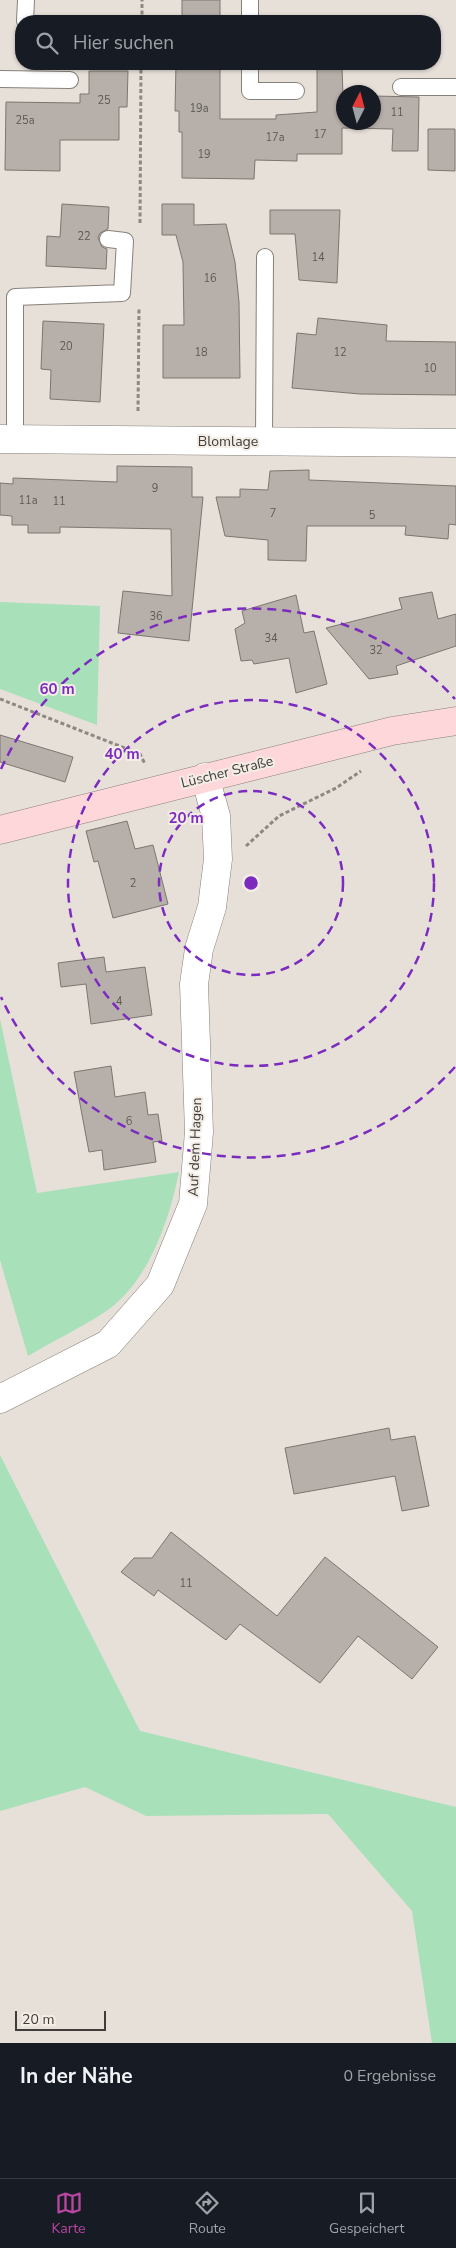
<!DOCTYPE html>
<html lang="de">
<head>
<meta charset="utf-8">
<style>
  body { margin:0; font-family:"Nunito Sans",sans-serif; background:#242831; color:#f1f3f6 }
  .compass { position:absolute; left:336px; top:85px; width:45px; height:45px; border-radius:50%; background:#171b24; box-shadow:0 1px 4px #0004; rotate:6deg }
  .scale { position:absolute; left:15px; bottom:12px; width:91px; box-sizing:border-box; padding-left:5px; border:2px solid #3f3c3a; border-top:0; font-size:14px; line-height:18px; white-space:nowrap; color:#3f3c3a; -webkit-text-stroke:4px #f4ede6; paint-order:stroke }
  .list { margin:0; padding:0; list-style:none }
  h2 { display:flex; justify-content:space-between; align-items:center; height:65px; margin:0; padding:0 20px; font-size:21px }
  h2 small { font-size:16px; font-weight:400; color:#9ea1a6 }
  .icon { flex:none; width:28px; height:28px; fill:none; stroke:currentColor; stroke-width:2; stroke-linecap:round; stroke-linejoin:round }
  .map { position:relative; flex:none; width:456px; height:2043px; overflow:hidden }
  .search { position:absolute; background:#171b24; box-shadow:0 1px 4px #0004; left:15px; right:15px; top:15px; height:55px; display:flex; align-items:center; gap:12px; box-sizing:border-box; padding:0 18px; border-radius:20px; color:#9ea1a6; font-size:19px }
  .sheet { height:135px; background:#171b24 }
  nav { display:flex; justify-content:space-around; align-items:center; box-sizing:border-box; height:70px; border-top:1px solid #363941; background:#171b24; font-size:14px; color:#9ea1a6 }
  nav a { display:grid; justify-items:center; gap:2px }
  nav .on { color:#b946a0 }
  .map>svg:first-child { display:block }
  .green { fill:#a8e0ba }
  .building { fill:#b7b0aa; stroke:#7c7670 }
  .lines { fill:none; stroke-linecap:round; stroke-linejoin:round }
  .lane-casing { stroke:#86807a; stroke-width:18 }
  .street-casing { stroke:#86807a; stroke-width:29 }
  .secondary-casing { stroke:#86807a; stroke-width:29 }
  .path { stroke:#8d8884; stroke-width:3; stroke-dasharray:4 2.5; stroke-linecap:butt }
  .lane { stroke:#fff; stroke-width:16 }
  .street { stroke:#fff; stroke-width:28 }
  .secondary { stroke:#fed7db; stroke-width:28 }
  .ring { fill:none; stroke:#7b2cbf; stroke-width:2.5; stroke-dasharray:9 6 }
  .labels { text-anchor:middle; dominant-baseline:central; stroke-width:4; stroke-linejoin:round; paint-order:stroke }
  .number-label { font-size:11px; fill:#5d5956 }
  .street-label { font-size:14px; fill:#3f3c3a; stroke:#f4ede6 }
  .centre { fill:#7b2cbf; stroke:#f4ede6; stroke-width:2.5 }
  .ring-label { font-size:15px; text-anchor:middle; font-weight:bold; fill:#7b2cbf; stroke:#f4ede6; stroke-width:4; stroke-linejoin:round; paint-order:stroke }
</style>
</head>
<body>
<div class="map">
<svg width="456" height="2043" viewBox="0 0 456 2043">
  <rect width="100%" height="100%" fill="#e7e0d9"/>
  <g class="green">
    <path d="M0,602L100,606L97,725L0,689Z"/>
    <path d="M0,1019L37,1193L179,1172C170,1217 151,1275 113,1306C91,1323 53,1341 28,1356L0,1260Z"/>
    <path d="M0,1455L140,1731L456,1807V2043H432L412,1911L328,1814L146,1816L85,1787L0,1811Z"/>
  </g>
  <g class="building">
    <rect x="182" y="0" width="38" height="21"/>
    <path d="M176,64H220V119H276V115L317,112V68H342L344,122H374V96L419,97L418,151H392L393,129L342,128V154H297V161L255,160L254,179L182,178V132H179V111H175Z"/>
    <path d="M89,71H128L127,107H119V140H60V171L5,170L6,102L80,103V94H89Z"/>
    <path d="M428,129H455V171L428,170Z"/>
    <path d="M62,204L109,207L108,229L100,233L98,238L102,247L107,249L106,269L46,266L47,236L60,237Z"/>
    <path d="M162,204H194V225L226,224L235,262L239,302L240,378H163V325H184L183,262L176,235H162Z"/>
    <path d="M270,210H340L337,283L299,280L295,234H270Z"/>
    <path d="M318,318L387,325L386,341L456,342V395L360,394L292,388L297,333L316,335Z"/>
    <path d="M43,321L104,324L100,402L50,399L51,370L41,369Z"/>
    <path d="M117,466L192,467V497H203L189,641L118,633L123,591L172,596L171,529L60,527V533H28V525H12V516L0,515V483L13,484V478L117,482Z"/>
    <path d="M309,470V480L456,486V525L449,524L448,539L405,535L406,526H307L306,561L268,560V540L225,536L216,497H240V489L268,490L270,471Z"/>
    <path d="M432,592L438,619L456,614V646L396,666L398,674L369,679L326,628L402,609L399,598Z"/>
    <path d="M296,595L304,633L314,631L327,684L296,693L289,658L254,664L252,660L241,661L235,629L245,623L242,611Z"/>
    <path d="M0,735L73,757L65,782L0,762Z"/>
    <path d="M127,821L135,849L153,845L168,904L113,918L98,861L94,862L86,831Z"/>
    <path d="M104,957L106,972L145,967L152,1015L91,1024L86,984L61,987L58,963Z"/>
    <path d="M111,1066L115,1097L145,1092L148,1115L158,1114L162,1141L153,1142L156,1162L104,1170L102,1150L89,1152L74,1072Z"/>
    <path d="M389,1428L391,1440L415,1436L429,1506L402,1511L395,1476L294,1494L285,1448Z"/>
    <path d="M171,1532L277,1616L325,1557L438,1647L412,1679L358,1636L320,1683L240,1624L226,1640L158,1590L154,1596L121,1572L134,1558H152Z"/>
  </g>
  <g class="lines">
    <defs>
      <g id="lane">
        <path d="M250,0V21"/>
        <path d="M25,21L26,0"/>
        <path d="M250,64V91H296"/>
        <path d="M0,79L70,80"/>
        <path d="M401,87H456"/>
        <path d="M15,439V297L122,293L125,241L108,239"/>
        <path d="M264,441L265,257"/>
      </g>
      <g id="street">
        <path d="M0,439L456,443"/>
        <path d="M0,1399L108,1344L160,1285L193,1204L199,1132L194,984L199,949L212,907L218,859L216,816L205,777"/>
      </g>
      <path id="secondary" d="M0,830L392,731L456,721"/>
    </defs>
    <use href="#lane" class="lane-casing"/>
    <use href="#street" class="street-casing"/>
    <use href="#secondary" class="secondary-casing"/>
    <g class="path">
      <path d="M142,21V0"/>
      <path d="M140,223L141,64"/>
      <path d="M138,411L139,309"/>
      <path d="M0,699L140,754L145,764"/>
      <path d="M246,846L279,816L336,788L361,771"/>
    </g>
    <use href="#lane" class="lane"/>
    <use href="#street" class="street"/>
    <use href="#secondary" class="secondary"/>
  </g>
  <g class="ring">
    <circle cx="251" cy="883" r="92"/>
    <circle cx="251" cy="883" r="183"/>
    <path d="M455 1067A275 275 0 0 1 1 997M1 769A275 275 0 0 1 455 699"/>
  </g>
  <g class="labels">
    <g class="number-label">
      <text x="104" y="100">25</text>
      <text x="199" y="108">19a</text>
      <text x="397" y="112">11</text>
      <text x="25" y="120">25a</text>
      <text x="320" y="134">17</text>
      <text x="275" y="137">17a</text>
      <text x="204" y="154">19</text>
      <text x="84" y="236">22</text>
      <text x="318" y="257">14</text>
      <text x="210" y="278">16</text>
      <text x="66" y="346">20</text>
      <text x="201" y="352">18</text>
      <text x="340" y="352">12</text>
      <text x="430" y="368">10</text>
      <text x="155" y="488">9</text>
      <text x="28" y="500">11a</text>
      <text x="59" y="501">11</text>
      <text x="273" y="513">7</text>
      <text x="372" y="515">5</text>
      <text x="156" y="616">36</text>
      <text x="271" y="638">34</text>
      <text x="376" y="650">32</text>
      <text x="133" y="883">2</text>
      <text x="119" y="1001">4</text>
      <text x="129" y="1121">6</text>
      <text x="186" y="1583">11</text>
    </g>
    <g class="street-label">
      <text x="228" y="441">Blomlage</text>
      <text transform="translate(227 772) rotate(-14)">Lüscher Straße</text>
      <text transform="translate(195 1147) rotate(-88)">Auf dem Hagen</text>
    </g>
  </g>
  <circle cx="251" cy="883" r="8" class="centre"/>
  <g class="ring-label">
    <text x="57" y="694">60 m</text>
    <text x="122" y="759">40 m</text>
    <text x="186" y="823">20 m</text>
  </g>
</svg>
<svg class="compass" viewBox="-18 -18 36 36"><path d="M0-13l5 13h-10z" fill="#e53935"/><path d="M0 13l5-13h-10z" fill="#9ea1a6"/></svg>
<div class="scale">20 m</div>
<div class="search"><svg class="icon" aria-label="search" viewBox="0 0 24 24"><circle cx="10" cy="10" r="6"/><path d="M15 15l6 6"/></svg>Hier suchen</div>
</div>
<section class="sheet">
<h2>In der Nähe<small>0 Ergebnisse</small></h2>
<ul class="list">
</ul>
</section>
<nav>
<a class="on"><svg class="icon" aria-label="map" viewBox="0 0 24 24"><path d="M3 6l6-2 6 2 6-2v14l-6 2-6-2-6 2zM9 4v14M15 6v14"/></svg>Karte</a>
<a><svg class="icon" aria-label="directions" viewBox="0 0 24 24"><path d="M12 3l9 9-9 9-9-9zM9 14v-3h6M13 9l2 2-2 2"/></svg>Route</a>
<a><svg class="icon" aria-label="saved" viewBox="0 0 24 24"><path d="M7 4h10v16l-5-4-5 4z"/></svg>Gespeichert</a>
</nav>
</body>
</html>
